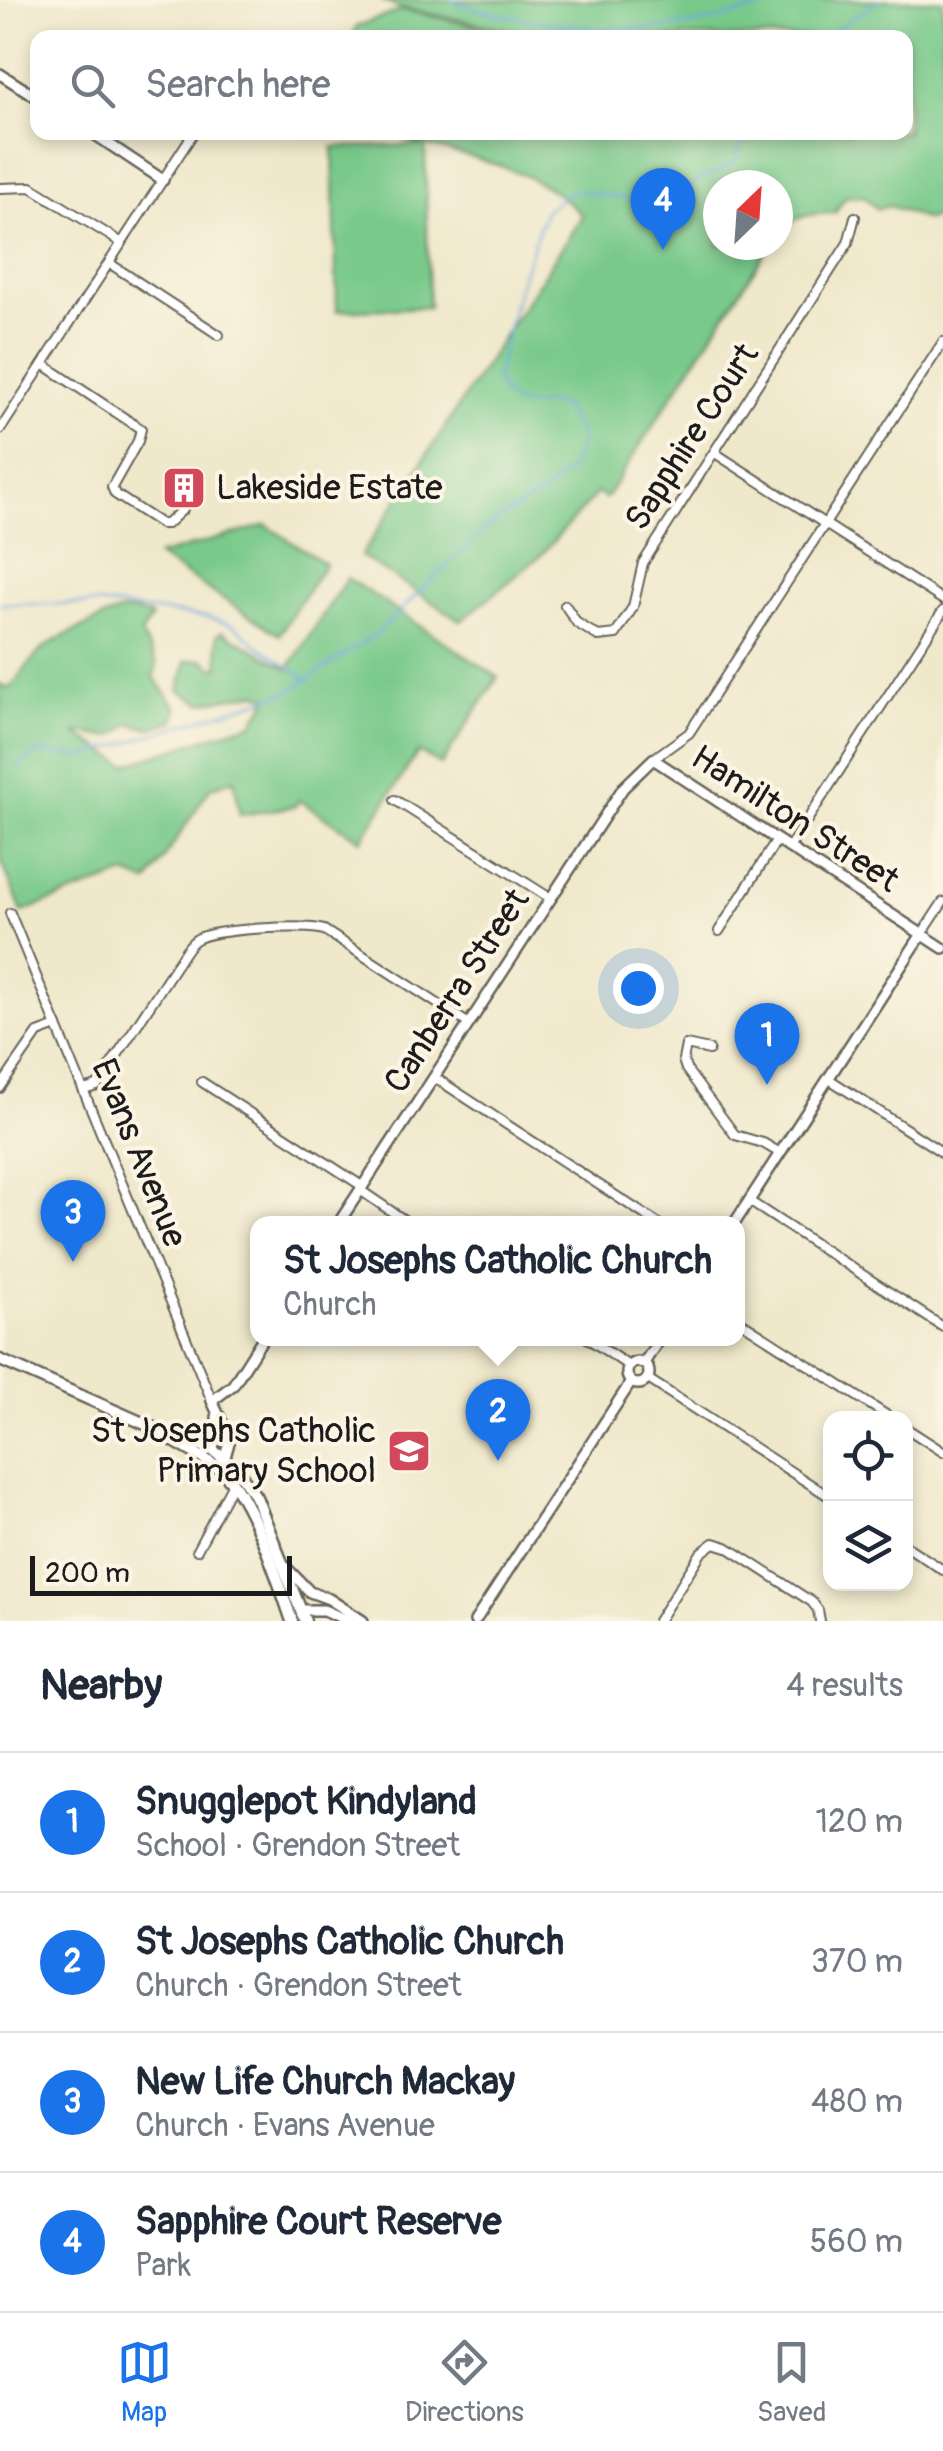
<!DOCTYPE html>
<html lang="en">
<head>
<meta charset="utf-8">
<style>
  body { margin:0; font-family:Pangolin,sans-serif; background:#f2f2f3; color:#1f2937 }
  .controls { position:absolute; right:30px; bottom:30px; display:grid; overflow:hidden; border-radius:20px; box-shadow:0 5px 15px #0003 }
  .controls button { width:90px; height:90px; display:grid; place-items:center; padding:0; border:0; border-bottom:2px solid #e0e1e3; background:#fff; color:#1f2937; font:50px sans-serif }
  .compass { position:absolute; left:703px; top:170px; width:90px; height:90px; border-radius:50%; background:#fff; box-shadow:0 5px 15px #0003; rotate:25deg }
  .scale { position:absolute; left:30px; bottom:25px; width:262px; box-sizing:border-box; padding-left:10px; border:5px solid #1c1c1c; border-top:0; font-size:28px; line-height:35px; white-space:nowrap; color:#1c1c1c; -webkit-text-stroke:8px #fcf5e5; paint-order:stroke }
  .you { position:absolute; left:638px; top:988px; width:35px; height:35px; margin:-25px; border:8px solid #fff; border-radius:50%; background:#1a73e8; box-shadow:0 0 0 15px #1a73e833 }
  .badge { display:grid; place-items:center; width:65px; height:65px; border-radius:50%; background:#1a73e8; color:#fff; font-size:32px; font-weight:700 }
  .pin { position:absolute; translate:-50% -82px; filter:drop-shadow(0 2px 5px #0008) }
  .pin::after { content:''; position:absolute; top:52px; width:35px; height:30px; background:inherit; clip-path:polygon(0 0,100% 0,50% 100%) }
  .popup { position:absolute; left:250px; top:1216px; width:495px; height:130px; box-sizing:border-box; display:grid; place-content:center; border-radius:20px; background:#fff; filter:drop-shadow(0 2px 8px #0005); font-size:32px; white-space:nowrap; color:#747a83 }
  .popup b { font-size:38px; color:#1f2937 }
  .popup::after { content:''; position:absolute; left:50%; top:100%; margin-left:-20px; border:20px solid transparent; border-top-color:#fff }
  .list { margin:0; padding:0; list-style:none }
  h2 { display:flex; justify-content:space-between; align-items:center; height:130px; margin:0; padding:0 40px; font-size:42px }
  h2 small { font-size:32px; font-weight:400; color:#747a83 }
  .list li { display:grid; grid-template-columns:65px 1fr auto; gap:30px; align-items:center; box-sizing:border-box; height:140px; padding:0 40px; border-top:2px solid #e0e1e3 }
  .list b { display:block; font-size:38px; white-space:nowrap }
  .list p { margin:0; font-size:32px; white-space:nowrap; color:#747a83 }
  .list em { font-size:32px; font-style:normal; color:#747a83 }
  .icon { flex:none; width:55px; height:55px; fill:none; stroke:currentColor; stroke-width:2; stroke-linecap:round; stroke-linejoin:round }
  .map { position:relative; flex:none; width:943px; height:1621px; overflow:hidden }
  .search { position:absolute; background:#fff; box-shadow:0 5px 15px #0003; left:30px; right:30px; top:30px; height:110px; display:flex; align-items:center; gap:25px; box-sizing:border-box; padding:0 35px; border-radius:20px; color:#747a83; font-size:38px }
  .sheet { height:690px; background:#fff }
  nav { display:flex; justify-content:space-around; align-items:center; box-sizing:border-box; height:140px; border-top:2px solid #e0e1e3; background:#fff; font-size:28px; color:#747a83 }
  nav a { display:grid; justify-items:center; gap:5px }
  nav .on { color:#1a73e8 }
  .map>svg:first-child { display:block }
  .green { fill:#78c98a; stroke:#4a7253; stroke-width:2.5 }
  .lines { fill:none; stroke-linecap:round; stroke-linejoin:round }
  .stream { stroke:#6ca5db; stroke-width:2.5 }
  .minor-casing { stroke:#666359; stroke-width:12 }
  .tertiary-casing { stroke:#666359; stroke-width:14 }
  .secondary-casing { stroke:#666359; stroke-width:15 }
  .minor { stroke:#fff; stroke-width:8 }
  .tertiary { stroke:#fff; stroke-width:9 }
  .secondary { stroke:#fff; stroke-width:10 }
  .labels { text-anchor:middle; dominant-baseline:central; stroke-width:8; stroke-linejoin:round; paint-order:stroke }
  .street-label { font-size:35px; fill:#1c1c1c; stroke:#fcf5e5 }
  .poi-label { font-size:35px; fill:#1c1c1c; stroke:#fcf5e5; text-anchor:start }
</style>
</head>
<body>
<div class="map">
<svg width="943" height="1621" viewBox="0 0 943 1621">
  <rect width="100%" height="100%" fill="#fcf5e5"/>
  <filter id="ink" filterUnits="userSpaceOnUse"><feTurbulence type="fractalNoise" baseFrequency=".01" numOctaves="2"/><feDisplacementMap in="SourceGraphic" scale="20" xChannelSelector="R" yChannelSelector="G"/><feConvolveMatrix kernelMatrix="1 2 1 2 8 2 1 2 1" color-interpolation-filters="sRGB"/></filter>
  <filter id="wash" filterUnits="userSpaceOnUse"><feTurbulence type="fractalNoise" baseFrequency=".0048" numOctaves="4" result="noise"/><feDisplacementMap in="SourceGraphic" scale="40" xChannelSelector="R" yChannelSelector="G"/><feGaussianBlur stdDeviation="2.25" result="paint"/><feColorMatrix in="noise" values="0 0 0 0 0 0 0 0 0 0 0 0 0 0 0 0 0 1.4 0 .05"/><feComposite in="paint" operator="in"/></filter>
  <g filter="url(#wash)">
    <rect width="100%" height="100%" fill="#efe8cb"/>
    <g class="green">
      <path d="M381,0H943V214L927,220L890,206L877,209L864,196L845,197L835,213C812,213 792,216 778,234V185H718V245H770L606,498L597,493L539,557L461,621L361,556L582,216C542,171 482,160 425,145L429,307L337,311L333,147L423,145L384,132H906V38L532,37L525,33L397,7Z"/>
      <path d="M403,10L525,37H351L357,26Z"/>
      <path d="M266,525L325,564L279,635L157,556Z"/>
      <path d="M347,578L498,677L441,765L418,752L361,840L299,800L295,806L240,815L234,779L210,788L148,883L126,874L22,912L0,858V684L9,689C20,677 29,663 40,651C49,642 107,615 120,612C132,610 141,612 152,617L141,634L157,664L154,677L177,708L174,721L151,728L129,724C108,746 100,732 76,733L126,765L253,723L269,697L255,693L201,703L179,690L186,661L202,659L214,668H219L217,636L222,631L288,669Z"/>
    </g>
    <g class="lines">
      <g class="stream">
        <path d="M451,0C503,20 601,32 657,28C703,25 748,12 792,0"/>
        <path d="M823,38L880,0"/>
        <path d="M0,604H98L207,617L235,626L256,644L308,680"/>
        <path d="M17,766L41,752L82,757L290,691L376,634L487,527L544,492L571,468L581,443L577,427L563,407L551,402L534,406L512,403L504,395L496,378L520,282L545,211L566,194L579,191L628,199L685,189L737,160L743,132"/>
      </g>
    </g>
  </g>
  <g filter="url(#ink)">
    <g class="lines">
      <defs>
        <g id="minor">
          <path d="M0,188L31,187L122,243"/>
          <path d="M109,263L219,335"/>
          <path d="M43,364L141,429L138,441L112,487L115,494L161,524H167L183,509"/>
          <path d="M0,430L194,132"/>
          <path d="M715,453L943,600"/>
          <path d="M565,605L577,623L598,636L616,634L633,607L643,563L848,243L855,217"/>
          <path d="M653,759L689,733L943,342"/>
          <path d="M395,800L550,898"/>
          <path d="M789,848L943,611"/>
          <path d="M10,913L212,1401"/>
          <path d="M719,931L777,840"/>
          <path d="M922,934L943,902"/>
          <path d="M709,1050L686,1045L683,1060L686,1069L735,1135L763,1143L780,1153"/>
          <path d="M434,1077L659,1224"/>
          <path d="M829,1079L943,1153"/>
          <path d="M202,1082L362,1186"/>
          <path d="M0,1088L38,1033L57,1026"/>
          <path d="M84,1090L97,1086L186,950C189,946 193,941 197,939C213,929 306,924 324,930L469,1024"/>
          <path d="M360,1190L410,1224"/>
          <path d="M749,1201L943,1327"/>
          <path d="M738,1320L891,1418"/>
          <path d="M587,1338L629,1366"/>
          <path d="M648,1379L830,1497"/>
          <path d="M906,1428L943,1452"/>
          <path d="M906,1546L943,1570"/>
          <path d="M197,1550L233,1483"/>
          <path d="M658,1621L701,1553L714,1543L727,1547L812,1602L818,1610L820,1621"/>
        </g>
        <g id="tertiary">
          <path d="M0,74L38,98"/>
          <path d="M91,132L163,180"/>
          <path d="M338,1224L623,788L653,759L943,948"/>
          <path d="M734,1224L922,934"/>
          <circle cx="638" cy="1373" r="11"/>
          <path d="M644,1363L660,1338"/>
          <path d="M212,1449L219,1433L217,1417"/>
          <path d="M225,1457L230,1439L212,1401L233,1385L263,1338"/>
          <path d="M283,1564L310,1592L329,1599L363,1621"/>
          <path d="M301,1610H324L349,1621"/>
          <path d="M475,1621L631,1382"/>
        </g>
        <g id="secondary">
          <path d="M0,1360L161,1431L210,1448L237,1469L256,1497L305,1621"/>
          <path d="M165,1435C184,1449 207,1457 224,1473C253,1501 278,1581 292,1621"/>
        </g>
      </defs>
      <use href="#minor" class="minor-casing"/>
      <use href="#tertiary" class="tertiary-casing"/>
      <use href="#secondary" class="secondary-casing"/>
      <use href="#minor" class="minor"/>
      <use href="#tertiary" class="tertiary"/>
      <use href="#secondary" class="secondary"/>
    </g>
  </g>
  <defs>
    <symbol id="building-square" viewBox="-11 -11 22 22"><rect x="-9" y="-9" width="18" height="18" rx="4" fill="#d1495b" stroke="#fcf5e5"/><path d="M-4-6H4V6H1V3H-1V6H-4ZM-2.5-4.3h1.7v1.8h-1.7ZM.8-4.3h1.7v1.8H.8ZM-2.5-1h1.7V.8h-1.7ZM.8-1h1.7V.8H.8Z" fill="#fff"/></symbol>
    <symbol id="school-square" viewBox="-11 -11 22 22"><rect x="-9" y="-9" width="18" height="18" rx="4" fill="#d1495b" stroke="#fcf5e5"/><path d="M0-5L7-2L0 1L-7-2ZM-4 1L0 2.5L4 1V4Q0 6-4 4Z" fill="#fff"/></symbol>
  </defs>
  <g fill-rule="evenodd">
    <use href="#building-square" x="159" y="463" width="50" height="50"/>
    <use href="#school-square" x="384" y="1426" width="50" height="50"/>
  </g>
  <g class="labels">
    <g class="street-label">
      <text transform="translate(692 437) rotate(-57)">Sapphire Court</text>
      <text transform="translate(795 819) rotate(33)">Hamilton Street</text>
      <text transform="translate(457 991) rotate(-57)">Canberra Street</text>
      <text transform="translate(139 1153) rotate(68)">Evans Avenue</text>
    </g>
    <g class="poi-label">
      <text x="216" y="488">Lakeside Estate</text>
      <text x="376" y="1431" text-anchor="end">St Josephs Catholic<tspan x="376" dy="40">Primary School</tspan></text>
    </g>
  </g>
</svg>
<div class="controls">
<button><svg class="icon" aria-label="locate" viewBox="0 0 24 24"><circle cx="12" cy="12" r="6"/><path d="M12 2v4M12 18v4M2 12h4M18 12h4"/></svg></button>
<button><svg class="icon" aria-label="layers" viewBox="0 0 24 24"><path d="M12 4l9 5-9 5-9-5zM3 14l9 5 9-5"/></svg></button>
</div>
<svg class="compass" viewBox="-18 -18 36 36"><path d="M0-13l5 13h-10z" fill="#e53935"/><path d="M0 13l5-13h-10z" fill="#747a83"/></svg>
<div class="scale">200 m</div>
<div class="you"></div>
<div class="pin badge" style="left:767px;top:1085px">1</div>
<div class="pin badge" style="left:498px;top:1461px">2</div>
<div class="popup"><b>St Josephs Catholic Church</b>Church</div>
<div class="pin badge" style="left:73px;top:1262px">3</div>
<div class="pin badge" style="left:663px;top:250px">4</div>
<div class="search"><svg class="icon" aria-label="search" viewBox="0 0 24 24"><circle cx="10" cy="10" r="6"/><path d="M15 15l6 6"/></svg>Search here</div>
</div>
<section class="sheet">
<h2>Nearby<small>4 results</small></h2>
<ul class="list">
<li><span class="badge">1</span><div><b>Snugglepot Kindyland</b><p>School · Grendon Street</p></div><em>120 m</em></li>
<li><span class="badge">2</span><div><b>St Josephs Catholic Church</b><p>Church · Grendon Street</p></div><em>370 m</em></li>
<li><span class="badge">3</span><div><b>New Life Church Mackay</b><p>Church · Evans Avenue</p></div><em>480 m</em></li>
<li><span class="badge">4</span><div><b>Sapphire Court Reserve</b><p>Park</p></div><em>560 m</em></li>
</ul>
</section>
<nav>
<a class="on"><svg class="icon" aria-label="map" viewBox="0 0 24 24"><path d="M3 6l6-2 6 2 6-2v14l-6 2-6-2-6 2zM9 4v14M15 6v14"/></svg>Map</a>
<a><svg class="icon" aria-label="directions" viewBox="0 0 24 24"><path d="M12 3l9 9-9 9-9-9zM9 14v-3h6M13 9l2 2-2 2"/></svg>Directions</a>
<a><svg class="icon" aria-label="saved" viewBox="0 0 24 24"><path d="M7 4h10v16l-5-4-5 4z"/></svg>Saved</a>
</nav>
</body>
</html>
